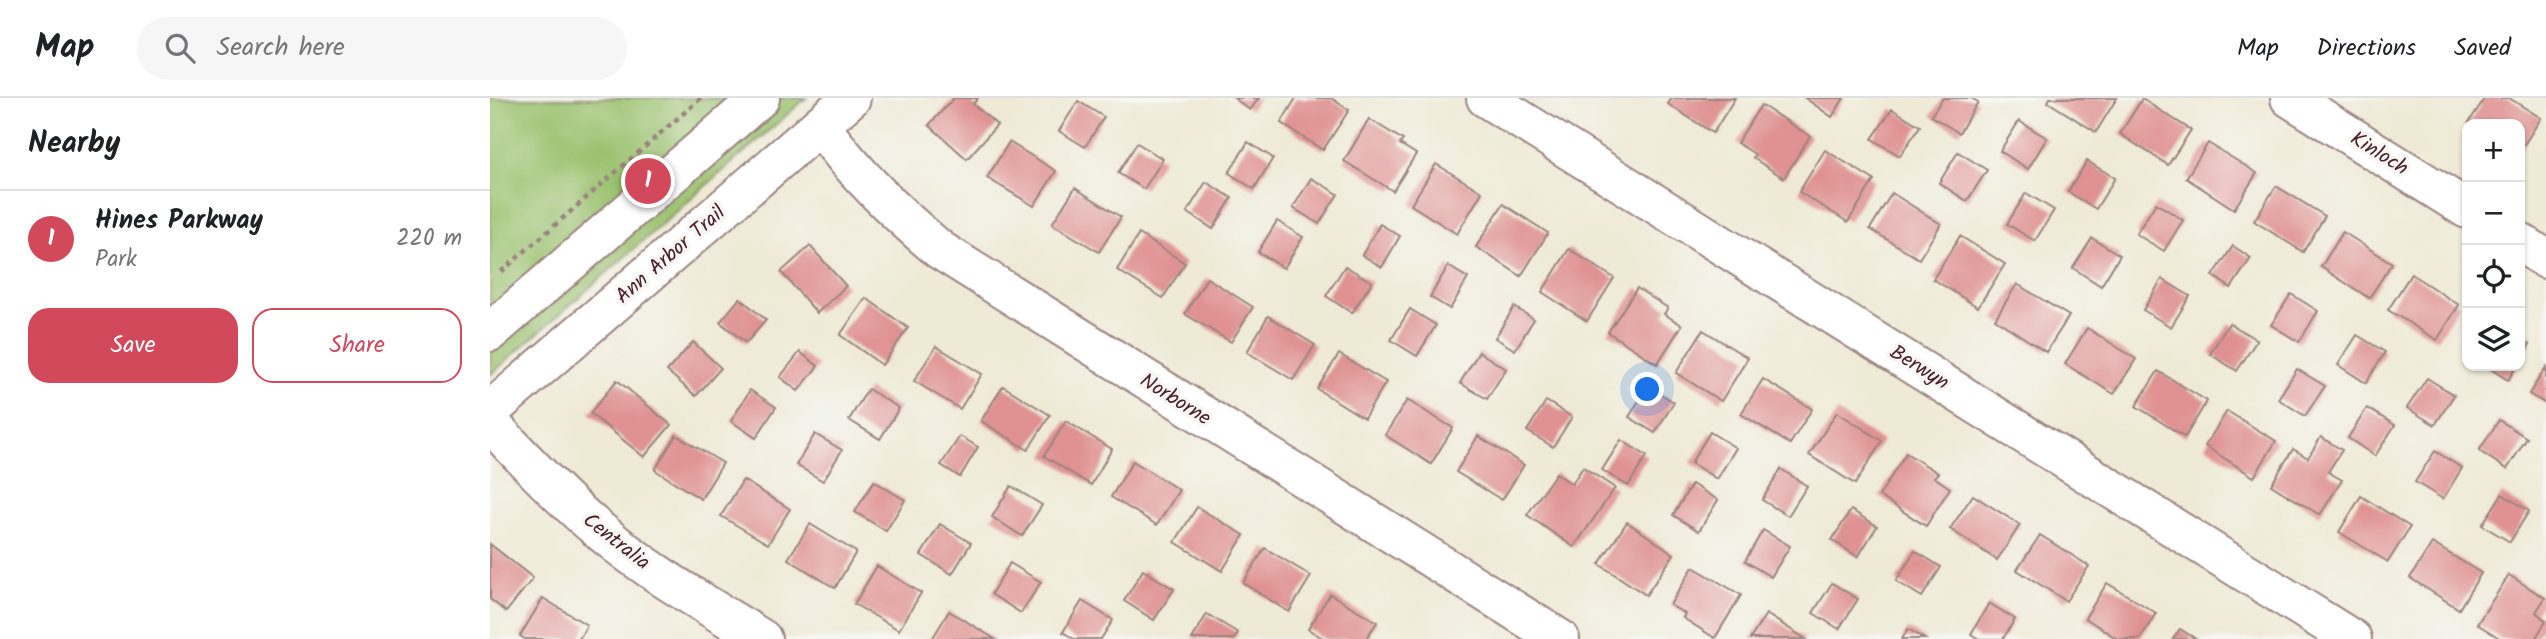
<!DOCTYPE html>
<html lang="en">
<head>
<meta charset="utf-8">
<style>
  body { margin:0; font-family:Kalam,sans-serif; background:#f6f6f6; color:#202124 }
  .controls { position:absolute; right:21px; top:21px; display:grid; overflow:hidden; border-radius:14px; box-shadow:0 2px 5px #0004 }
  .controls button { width:63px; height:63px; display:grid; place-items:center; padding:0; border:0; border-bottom:2px solid #e0e0e0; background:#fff; color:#202124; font:35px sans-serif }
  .you { position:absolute; left:1158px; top:292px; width:24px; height:24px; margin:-18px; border:5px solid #fff; border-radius:50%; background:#1a73e8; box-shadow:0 0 0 10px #1a73e833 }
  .badge { display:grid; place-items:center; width:46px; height:46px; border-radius:50%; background:#d1495b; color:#fff; font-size:23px; font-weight:700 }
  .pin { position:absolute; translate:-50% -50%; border:4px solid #fff; box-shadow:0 2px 7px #0006 }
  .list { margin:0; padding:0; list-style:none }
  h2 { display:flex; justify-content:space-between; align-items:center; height:91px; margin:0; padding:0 28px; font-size:30px }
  h2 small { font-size:23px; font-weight:400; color:#757577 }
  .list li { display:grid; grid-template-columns:46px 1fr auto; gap:21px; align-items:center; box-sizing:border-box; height:98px; padding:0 28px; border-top:2px solid #e0e0e0 }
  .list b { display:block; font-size:26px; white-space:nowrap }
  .list p { margin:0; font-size:23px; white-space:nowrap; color:#757577 }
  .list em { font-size:23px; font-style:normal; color:#757577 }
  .actions { display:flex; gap:14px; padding:21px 28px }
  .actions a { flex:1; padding:16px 0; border:2px solid #d1495b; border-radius:21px; text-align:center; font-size:24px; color:#d1495b }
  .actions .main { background:#d1495b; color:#fff }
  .icon { flex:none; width:38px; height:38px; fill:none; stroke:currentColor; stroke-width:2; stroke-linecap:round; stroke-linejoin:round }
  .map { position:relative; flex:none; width:2056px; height:541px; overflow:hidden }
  header { display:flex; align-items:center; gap:42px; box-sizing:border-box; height:98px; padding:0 35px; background:#fff; border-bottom:2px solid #e0e0e0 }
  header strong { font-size:33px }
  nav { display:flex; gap:38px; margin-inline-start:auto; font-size:24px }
  .search { width:490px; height:63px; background:#f6f6f6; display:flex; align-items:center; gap:18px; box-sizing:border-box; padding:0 24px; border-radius:38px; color:#757577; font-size:26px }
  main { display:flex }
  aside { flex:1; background:#fff }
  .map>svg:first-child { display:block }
  .green { fill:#9ac16d; stroke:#72704c; stroke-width:2 }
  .building { fill:#df9291 }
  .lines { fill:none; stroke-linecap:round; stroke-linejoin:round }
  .minor-casing { stroke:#9c8480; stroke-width:42 }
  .tertiary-casing { stroke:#9c8480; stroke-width:42 }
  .path { stroke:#9c8480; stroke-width:4.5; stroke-dasharray:5 5; stroke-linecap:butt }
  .minor { stroke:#fff; stroke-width:38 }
  .tertiary { stroke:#fff; stroke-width:38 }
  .labels { text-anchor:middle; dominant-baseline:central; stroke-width:7; stroke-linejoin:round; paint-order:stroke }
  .street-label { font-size:21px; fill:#4a1f2b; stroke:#f6f6f2 }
</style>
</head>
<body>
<header>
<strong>Map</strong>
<div class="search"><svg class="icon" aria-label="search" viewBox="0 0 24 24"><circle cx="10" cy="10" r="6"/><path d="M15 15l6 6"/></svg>Search here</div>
<nav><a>Map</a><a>Directions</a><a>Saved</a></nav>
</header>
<main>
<aside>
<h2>Nearby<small></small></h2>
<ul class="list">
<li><span class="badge">1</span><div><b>Hines Parkway</b><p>Park</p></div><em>220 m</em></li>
</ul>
<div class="actions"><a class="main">Save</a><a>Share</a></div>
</aside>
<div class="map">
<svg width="2056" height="541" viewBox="0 0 2056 541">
  <rect width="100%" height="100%" fill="#f6f6f2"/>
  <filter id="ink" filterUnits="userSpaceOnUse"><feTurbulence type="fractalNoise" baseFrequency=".0143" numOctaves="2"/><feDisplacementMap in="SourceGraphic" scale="14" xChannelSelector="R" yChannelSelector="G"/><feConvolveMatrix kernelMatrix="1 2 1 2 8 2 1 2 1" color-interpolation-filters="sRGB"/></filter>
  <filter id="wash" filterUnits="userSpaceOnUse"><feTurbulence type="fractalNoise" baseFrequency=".00686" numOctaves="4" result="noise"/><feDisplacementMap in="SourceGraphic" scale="28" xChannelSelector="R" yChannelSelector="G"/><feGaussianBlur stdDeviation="1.57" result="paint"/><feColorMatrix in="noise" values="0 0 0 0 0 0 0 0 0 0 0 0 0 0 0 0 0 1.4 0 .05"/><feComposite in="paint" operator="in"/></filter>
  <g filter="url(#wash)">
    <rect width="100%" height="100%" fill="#efead6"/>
    <path class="green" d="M0,0H316L0,277Z"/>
    <g id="blocks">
      <g class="building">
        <path d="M464,0H488L483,6L507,27L477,61L439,27Z"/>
        <path d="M744,0H769L760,12Z"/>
        <path d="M806,0H841L859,12L833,52L791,25Z"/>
        <path d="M1182,0H1245L1223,35L1178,6Z"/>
        <path d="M1315,0H1354L1342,19Z"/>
        <path d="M1453,0H1481L1488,4L1469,35L1441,18Z"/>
        <path d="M1560,0H1627L1606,34L1558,4Z"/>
        <path d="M1995,0H2019L2051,20L2030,53V26L1979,24Z"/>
        <path d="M1652,1L1701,32L1678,67L1630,36Z"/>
        <path d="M588,3L614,19L595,49L569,33Z"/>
        <path d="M1271,7L1320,38L1294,80L1263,60L1265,56L1247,45Z"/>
        <path d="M1402,11L1430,28L1410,58L1382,41Z"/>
        <path d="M879,21L913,42L910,46L926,56L903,93L854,63Z"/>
        <path d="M1529,23L1557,40L1538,71L1510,53Z"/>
        <path d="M519,44L566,73L544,108L497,80Z"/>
        <path d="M758,44L783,60L764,91L739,75Z"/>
        <path d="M647,45L673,61L654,91L628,75Z"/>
        <path d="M1718,45L1767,75L1744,111L1696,80Z"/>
        <path d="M1335,52L1384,82L1358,124L1309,94Z"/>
        <path d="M1468,54L1497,72L1477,103L1449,85Z"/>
        <path d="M1597,63L1625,80L1606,111L1578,94Z"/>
        <path d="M946,66L992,94L967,136L921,107Z"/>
        <path d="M821,80L848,96L829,126L803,110Z"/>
        <path d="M716,84L742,100L723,131L697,114Z"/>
        <path d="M1786,88L1835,118L1813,154L1764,123Z"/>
        <path d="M585,90L631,119L609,154L562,126Z"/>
        <path d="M1402,95L1451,126L1429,161L1380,131Z"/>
        <path d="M1536,95L1564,112L1545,143L1517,126Z"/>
        <path d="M1666,105L1693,122L1674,153L1646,136Z"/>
        <path d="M1013,106L1058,135L1031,178L986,149Z"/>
        <path d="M787,123L813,139L794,170L768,154Z"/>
        <path d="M890,126L910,138L892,169L872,157Z"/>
        <path d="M1853,134L1902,165L1879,200L1831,169Z"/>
        <path d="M649,136L695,165L673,200L627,172Z"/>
        <path d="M1470,138L1515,166L1488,209L1443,181Z"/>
        <path d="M1602,140L1630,157L1611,188L1583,170Z"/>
        <path d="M320,148L356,188L327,215L291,174Z"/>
        <path d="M1743,148L1761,160L1741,190L1723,178Z"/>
        <path d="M1079,151L1124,180L1097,223L1052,194Z"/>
        <path d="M855,168L882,184L862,215L836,198Z"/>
        <path d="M958,168L978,180L960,211L940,199Z"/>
        <path d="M1921,176L1969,207L1947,242L1898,212Z"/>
        <path d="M717,180L763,209L741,244L695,216Z"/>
        <path d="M1672,181L1700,198L1681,229L1653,212Z"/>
        <path d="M1527,186L1579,218L1556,254L1505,221Z"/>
        <path d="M1147,190L1178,210L1174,216L1192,227L1167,266L1118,234Z"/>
        <path d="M1801,196L1828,213L1809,244L1781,227Z"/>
        <path d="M250,200L276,222L256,245L230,224Z"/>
        <path d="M376,200L418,230L392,267L350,237Z"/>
        <path d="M1024,209L1044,221L1025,252L1005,240Z"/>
        <path d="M920,211L946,227L927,258L901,242Z"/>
        <path d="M778,218L825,247L803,282L757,254Z"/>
        <path d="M1739,225L1767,242L1747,273L1720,256Z"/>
        <path d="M1597,230L1646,261L1624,296L1575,266Z"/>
        <path d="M1213,232L1258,260L1231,303L1186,275Z"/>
        <path d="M1867,237L1895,254L1876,285L1848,267Z"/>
        <path d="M2030,240L2040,246L2030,264Z"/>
        <path d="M203,244L231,270L206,298L177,273Z"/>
        <path d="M446,248L492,276L470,311L424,283Z"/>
        <path d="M310,254L328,268L308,293L290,279Z"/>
        <path d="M989,254L1016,271L997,301L970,285Z"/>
        <path d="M849,256L896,284L874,320L827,291Z"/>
        <path d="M1996,268H2027L2018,282Z"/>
        <path d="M2056,269V306L2039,296Z"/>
        <path d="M1807,271L1835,288L1815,318L1788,301Z"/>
        <path d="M1668,273L1717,303L1695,339L1646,308Z"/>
        <path d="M1937,280L1964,297L1945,327L1917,310Z"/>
        <path d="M1273,281L1322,311L1300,346L1251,316Z"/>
        <path d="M127,282L181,327L154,359L100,315Z"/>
        <path d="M513,288L560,317L538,352L491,323Z"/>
        <path d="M1158,288L1184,304L1165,335L1139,319Z"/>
        <path d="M378,291L409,310L390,341L359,322Z"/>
        <path d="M260,292L286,309L266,340L241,323Z"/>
        <path d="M917,302L963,330L941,366L895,337Z"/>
        <path d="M1056,303L1082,319L1063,349L1037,333Z"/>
        <path d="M1877,310L1905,327L1885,358L1858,340Z"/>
        <path d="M1737,313L1786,343L1764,379L1715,348Z"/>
        <path d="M1347,314L1392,343L1365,386L1319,357Z"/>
        <path d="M2009,322L2037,340L2017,371L1989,353Z"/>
        <path d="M576,323L622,351L601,387L554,358Z"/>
        <path d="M1220,334L1246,350L1227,381L1201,365Z"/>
        <path d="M325,336L352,352L333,383L306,367Z"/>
        <path d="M186,337L233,365L211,401L165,372Z"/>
        <path d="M470,338L488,349L470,379L451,367Z"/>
        <path d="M988,338L1034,367L1012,402L966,374Z"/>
        <path d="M1831,339L1852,352L1838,374L1852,382L1830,417L1781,387L1803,351L1818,360Z"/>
        <path d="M1131,342L1157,358L1138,388L1112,372Z"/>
        <path d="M1945,353L1972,370L1953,401L1925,384Z"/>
        <path d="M1416,355L1448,375L1444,379L1460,390L1436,428L1389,398Z"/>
        <path d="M643,363L689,392L667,427L621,399Z"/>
        <path d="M1093,369L1125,390L1084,449L1037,417L1066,375L1082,386Z"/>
        <path d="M1291,371L1317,388L1298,418L1272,402Z"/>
        <path d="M253,382L300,411L278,446L231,418Z"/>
        <path d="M384,383L415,402L396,433L365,414Z"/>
        <path d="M1202,386L1228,402L1209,433L1183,417Z"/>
        <path d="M521,388L552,407L532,438L502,419Z"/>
        <path d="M2012,396L2039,413L2020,444L1992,427Z"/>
        <path d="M1483,397L1530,427L1507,462L1460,431Z"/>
        <path d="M1871,398L1920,429L1898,464L1849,434Z"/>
        <path d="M707,409L754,437L732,473L685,444Z"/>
        <path d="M1361,412L1387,428L1368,459L1342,442Z"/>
        <path d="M1137,424L1184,456L1156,497L1109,466Z"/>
        <path d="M320,426L366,454L345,490L298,461Z"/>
        <path d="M450,426L481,445L462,476L431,457Z"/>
        <path d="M1273,432L1300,448L1281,479L1255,463Z"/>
        <path d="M1550,437L1599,468L1576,503L1527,472Z"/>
        <path d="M1942,445L1991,475L1969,511L1920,480Z"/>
        <path d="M0,446L43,480L16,514L0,501Z"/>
        <path d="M775,450L821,478L799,514L753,485Z"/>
        <path d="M1425,453L1451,469L1432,499L1406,483Z"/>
        <path d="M520,465L551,484L531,515L501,496Z"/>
        <path d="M387,468L431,495L409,532L364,506Z"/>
        <path d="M1203,469L1251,497L1225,540L1193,520L1195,516L1180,507Z"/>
        <path d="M653,472L684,491L664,522L634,503Z"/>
        <path d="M2019,477L2055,500L2046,514L2056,523L2045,541H2011L1987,526Z"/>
        <path d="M1342,485L1368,501L1349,531L1323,515Z"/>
        <path d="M1617,485L1666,515L1650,541H1628L1595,520Z"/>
        <path d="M840,496L887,524L876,541H834L818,531Z"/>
        <path d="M53,500L97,527L89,541H35L30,538Z"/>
        <path d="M592,503L623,522L611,541H584L573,534Z"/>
        <path d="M1499,505L1525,521L1513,541H1489L1481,536Z"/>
        <path d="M459,513L505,541H442Z"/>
        <path d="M717,516L748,535L744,541H702Z"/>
        <path d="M1276,516L1316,541H1260Z"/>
        <path d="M1418,531L1435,541H1412Z"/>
        <path d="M1690,531L1706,541H1683Z"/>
      </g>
    </g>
  </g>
  <g filter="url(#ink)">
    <use href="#blocks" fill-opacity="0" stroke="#9c8480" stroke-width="2"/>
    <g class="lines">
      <defs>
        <g id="minor">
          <path d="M996,0L1862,541"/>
          <path d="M1800,0L1977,111"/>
          <path d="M330,27C364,75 405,114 450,152L1070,541"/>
          <path d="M2030,144L2056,161"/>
          <path d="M0,325C37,364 73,403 115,437C163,477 219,508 272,541"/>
        </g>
        <g id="tertiary">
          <path d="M0,234L270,0"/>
          <path d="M0,313L361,0"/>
        </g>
      </defs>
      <use href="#minor" class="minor-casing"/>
      <use href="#tertiary" class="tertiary-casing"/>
      <path class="path" d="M11,174L211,0"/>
      <use href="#minor" class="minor"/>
      <use href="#tertiary" class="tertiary"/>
    </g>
  </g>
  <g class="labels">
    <g class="street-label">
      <text transform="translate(1889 56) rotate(32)">Kinloch</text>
      <text transform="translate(181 157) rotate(-41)">Ann Arbor Trail</text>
      <text transform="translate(1429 270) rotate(32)">Berwyn</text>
      <text transform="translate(685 302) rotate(32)">Norborne</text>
      <text transform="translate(126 444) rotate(38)">Centralia</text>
    </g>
  </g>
</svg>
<div class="controls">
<button>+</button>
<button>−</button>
<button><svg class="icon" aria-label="locate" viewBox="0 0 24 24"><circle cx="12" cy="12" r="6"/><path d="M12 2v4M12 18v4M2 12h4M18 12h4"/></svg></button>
<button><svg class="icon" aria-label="layers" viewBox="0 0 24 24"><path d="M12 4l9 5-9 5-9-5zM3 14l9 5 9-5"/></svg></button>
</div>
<div class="you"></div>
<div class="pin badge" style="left:158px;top:83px">1</div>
</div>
</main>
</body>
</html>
